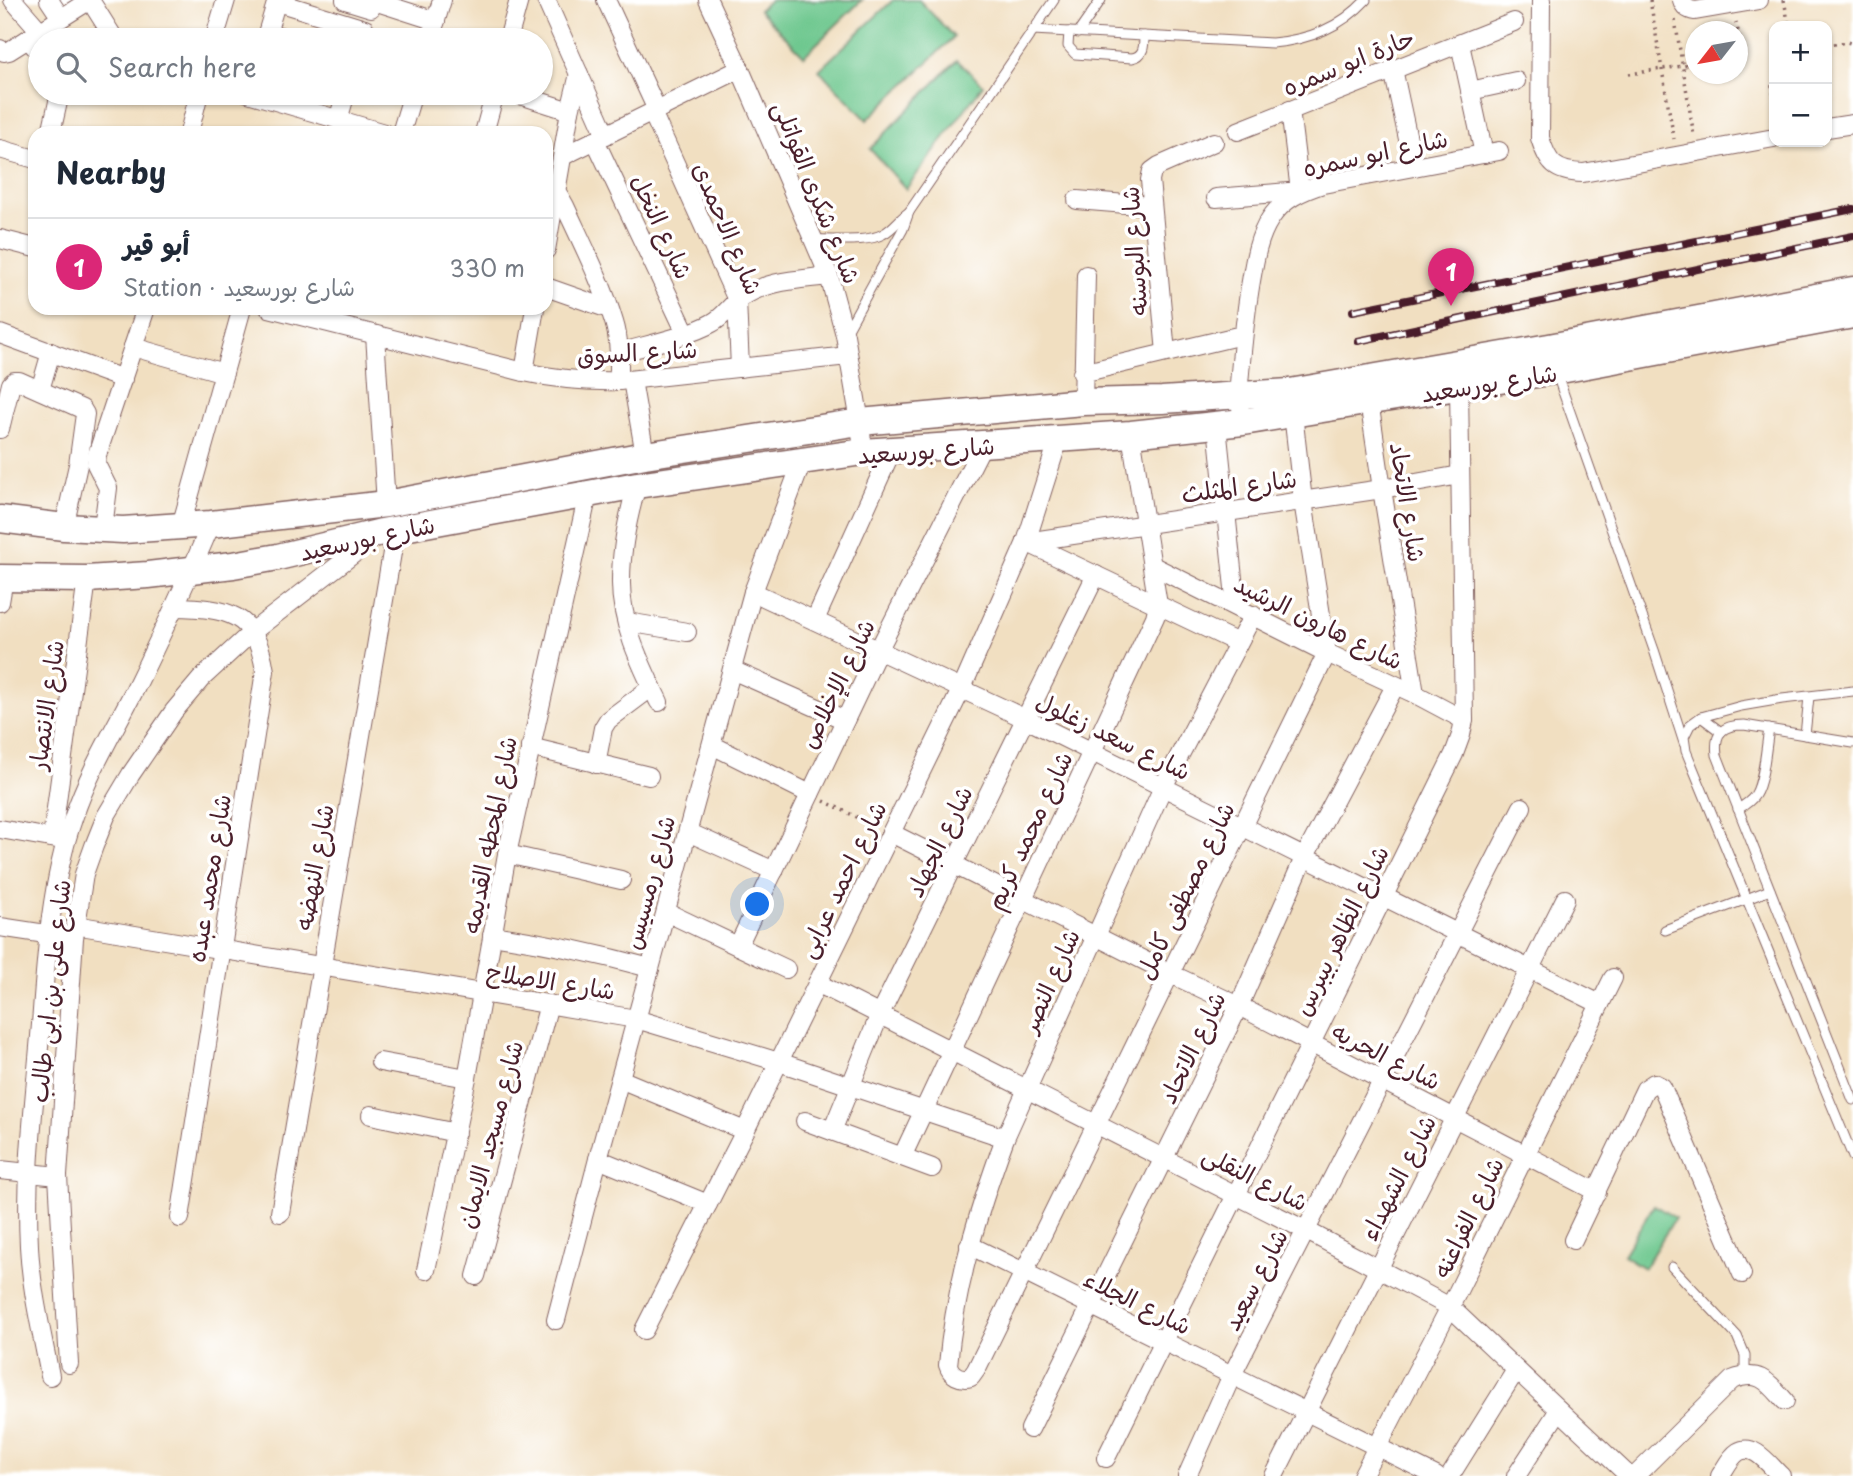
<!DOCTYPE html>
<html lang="en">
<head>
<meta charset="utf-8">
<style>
  body { margin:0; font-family:"Playpen Sans","Playpen Sans Arabic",sans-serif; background:#f2f2f3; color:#1f2937 }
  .controls { position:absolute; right:21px; top:21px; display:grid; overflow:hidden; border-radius:14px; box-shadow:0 2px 5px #0004 }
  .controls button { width:63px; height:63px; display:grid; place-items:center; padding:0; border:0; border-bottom:2px solid #e0e1e3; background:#fff; color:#1f2937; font:35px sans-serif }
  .compass { position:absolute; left:1685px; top:21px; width:63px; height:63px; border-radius:50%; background:#fff; box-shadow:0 2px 5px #0004; rotate:239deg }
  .you { position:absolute; left:758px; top:905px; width:24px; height:24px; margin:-18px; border:5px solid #fff; border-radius:50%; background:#1a73e8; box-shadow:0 0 0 10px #1a73e833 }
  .badge { display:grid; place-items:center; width:46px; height:46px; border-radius:50%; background:#db2777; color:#fff; font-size:23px; font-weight:700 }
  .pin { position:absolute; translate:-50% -58px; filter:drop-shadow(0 2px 4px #0008) }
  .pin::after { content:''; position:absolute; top:37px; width:24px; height:21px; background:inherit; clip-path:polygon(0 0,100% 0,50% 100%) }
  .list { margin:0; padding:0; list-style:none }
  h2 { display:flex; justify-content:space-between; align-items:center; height:91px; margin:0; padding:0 28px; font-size:30px }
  h2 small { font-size:23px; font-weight:400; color:#747a83 }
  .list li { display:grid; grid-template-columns:46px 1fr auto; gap:21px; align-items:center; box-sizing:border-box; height:98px; padding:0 28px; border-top:2px solid #e0e1e3 }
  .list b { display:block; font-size:26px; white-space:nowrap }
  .list p { margin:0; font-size:23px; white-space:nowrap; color:#747a83 }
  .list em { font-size:23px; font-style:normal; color:#747a83 }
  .icon { flex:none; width:38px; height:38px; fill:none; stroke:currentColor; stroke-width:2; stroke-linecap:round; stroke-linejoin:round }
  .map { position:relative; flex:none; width:1853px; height:1476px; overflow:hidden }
  .search { position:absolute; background:#fff; box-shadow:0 2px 5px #0004; left:28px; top:28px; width:525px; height:77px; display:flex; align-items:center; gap:18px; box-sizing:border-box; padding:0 24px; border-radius:38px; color:#747a83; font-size:26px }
  .panel { position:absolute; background:#fff; box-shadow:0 2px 5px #0004; left:28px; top:126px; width:525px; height:189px; border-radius:21px }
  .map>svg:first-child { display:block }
  .green { fill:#6ec88f; stroke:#5c745d; stroke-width:2 }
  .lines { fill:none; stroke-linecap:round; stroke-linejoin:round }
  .lane-casing { stroke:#846260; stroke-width:11 }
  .street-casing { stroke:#846260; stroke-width:20 }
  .primary-casing { stroke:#846260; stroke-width:29 }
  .path { stroke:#846260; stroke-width:3.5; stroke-dasharray:2 5; stroke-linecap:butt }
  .lane { stroke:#fff; stroke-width:9 }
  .street { stroke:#fff; stroke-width:18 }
  .primary { stroke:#fff; stroke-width:26 }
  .rail-casing { stroke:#4a1f2b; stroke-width:8 }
  .rail { stroke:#fff; stroke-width:5; stroke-dasharray:16; stroke-linecap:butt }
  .labels { text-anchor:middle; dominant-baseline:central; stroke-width:7; stroke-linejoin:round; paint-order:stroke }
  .street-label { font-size:24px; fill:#4a1f2b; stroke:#fff }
</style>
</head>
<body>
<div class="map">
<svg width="1853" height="1476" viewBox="0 0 1853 1476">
  <rect width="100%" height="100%" fill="#fff"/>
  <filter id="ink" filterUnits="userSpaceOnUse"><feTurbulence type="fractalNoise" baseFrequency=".0143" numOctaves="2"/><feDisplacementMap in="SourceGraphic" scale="14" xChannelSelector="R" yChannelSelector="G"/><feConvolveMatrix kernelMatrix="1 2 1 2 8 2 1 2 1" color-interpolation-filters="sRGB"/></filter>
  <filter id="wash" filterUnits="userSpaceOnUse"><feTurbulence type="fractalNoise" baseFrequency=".00686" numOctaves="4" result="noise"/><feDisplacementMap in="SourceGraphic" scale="28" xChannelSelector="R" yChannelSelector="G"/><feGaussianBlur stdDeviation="1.57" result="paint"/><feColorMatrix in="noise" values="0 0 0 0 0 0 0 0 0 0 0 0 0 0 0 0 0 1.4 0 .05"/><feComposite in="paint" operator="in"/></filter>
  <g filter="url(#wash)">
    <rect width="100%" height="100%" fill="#f1dfc1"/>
    <g class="green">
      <path d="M770,0H862L804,56L759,10Z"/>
      <path d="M893,0H919L954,37L867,120L819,70Z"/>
      <path d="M957,60L983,85L906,189L870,149Z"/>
      <path d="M1654,1205L1675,1218L1644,1268L1623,1255Z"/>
    </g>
  </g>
  <g filter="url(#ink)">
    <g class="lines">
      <defs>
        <g id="lane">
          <path d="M1033,30L1272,43C1309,40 1340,28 1366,0"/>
          <path d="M1069,32L1068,46L1075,54L1132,58C1144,56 1144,46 1144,36"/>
          <path d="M1078,33L1101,0"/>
          <path d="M814,240C833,239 867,243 883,234C893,229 900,218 909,212L1054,0"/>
          <path d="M845,334L903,229L909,212"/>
          <path d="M1556,372L1654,650L1684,743"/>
          <path d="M1853,691L1782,699L1741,706L1701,717L1690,725L1684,737L1686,751L1853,1157"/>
          <path d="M1701,717L1721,732"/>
          <path d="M1805,735L1809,697"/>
          <path d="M1853,743L1744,725C1722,725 1714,733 1717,755L1853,1100"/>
          <path d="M1738,809C1745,805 1751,801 1755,795C1764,781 1766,746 1769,729"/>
          <path d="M1665,930L1770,890"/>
          <path d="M1672,1267L1737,1336L1745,1355V1375"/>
        </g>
        <g id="street">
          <path d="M13,0L40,31"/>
          <path d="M49,0L61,18"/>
          <path d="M90,0L112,35L111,40"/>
          <path d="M345,0L371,8"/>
          <path d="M546,0L606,135"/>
          <path d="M606,0L657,110"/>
          <path d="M708,0L740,69L829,276L845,335L860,422L863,452"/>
          <path d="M1541,0L1540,138C1548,164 1555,172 1583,173L1774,138"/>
          <path d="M1682,0C1684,7 1687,10 1695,11L1759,0"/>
          <path d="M374,1L436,21"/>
          <path d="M277,2L365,29"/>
          <path d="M267,33L295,40"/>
          <path d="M28,39L40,53"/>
          <path d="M214,40L226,0"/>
          <path d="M265,40L277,0"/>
          <path d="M430,40L442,0"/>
          <path d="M508,40L519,0"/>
          <path d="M1460,44L1484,154"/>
          <path d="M0,49L4,52L9,51L90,0"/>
          <path d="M1393,69L1414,167"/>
          <path d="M1470,91L1516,81"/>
          <path d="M248,93L384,133"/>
          <path d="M514,93L570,111"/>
          <path d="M652,112L737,300L740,368"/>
          <path d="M338,120L346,93"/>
          <path d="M1827,128L1853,124"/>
          <path d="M1238,131L1514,22"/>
          <path d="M51,133L60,93"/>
          <path d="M189,133L199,93"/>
          <path d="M401,133L413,93"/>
          <path d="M484,133L495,93"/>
          <path d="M595,140L686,333"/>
          <path d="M0,149L35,159"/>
          <path d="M563,156L740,69"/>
          <path d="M546,183C555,187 560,197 565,206C582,243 602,282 614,322C620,341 619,361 619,381"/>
          <path d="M1216,198L1300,191L1290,110"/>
          <path d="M1077,200L1151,206"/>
          <path d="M0,239L35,248"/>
          <path d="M546,250L570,111L579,74"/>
          <path d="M546,287L609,309"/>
          <path d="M269,308L524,372C556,379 586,382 619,381L848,356"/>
          <path d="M0,334L123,379"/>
          <path d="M375,335L386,504"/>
          <path d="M133,347L224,373"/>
          <path d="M619,353C646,345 689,336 712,323C724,317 730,305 741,298C767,280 798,280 829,276"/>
          <path d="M1166,353L1150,180L1152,171L1159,166L1214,142"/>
          <path d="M524,372L535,308"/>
          <path d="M1082,373L1242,335"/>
          <path d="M632,380L645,455"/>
          <path d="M40,390L51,352"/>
          <path d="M1369,401L1382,489L1415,694"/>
          <path d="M1083,402L1086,275"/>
          <path d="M1240,405L1238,396C1241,359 1244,324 1250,287C1254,264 1257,239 1270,219C1283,199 1301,191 1323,184L1499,151"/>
          <path d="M1217,426L1236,607"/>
          <path d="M0,429L11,384L14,381H19L82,409L85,414L78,465L64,527"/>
          <path d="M637,485C628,516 621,547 621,580C620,623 641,665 659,702"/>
          <path d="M181,526L242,308"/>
          <path d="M103,528L108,488L96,464L97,455L146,308"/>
          <path d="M1026,542L1382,489L1460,475"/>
          <path d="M1026,542L1238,643"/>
          <path d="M1153,566L1327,653L1415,694L1464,720"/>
          <path d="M753,592L1026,719L1600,1004"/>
          <path d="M0,602L4,578"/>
          <path d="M174,607C227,608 256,612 265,671L180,1218"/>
          <path d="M1253,615L1163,787L1005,1138C978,1212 955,1286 948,1365C951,1375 960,1380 971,1377L976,1370L1327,653L1303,501L1292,405"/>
          <path d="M815,620L892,450"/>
          <path d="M627,622L687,632"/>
          <path d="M732,670L845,720"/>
          <path d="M712,745L810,794"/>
          <path d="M530,747L649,776"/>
          <path d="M596,764L603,728L608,720L652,687"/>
          <path d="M0,829L62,840"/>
          <path d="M688,832L774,871"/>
          <path d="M891,833L1171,974L1239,1006L1597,1192"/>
          <path d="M52,838L87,579"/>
          <path d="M507,854L621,880"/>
          <path d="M666,912L786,969"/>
          <path d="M75,925L636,1019L779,1062L1005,1138"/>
          <path d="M0,927L59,936"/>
          <path d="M492,935C546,943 598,954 650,968"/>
          <path d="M738,946L879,649L983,444"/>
          <path d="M817,983L1307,1231L1450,1307L1629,1476"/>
          <path d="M380,1062L467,1078"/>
          <path d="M620,1079L745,1131"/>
          <path d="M371,1115L456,1133"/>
          <path d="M805,1121L932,1168"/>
          <path d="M832,1131L880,1014L1096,575"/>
          <path d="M902,1157L1155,617L1158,605L1131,434"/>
          <path d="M598,1159L708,1204"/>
          <path d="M0,1170L58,1176"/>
          <path d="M280,1213L396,529"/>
          <path d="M1573,1240L1645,1089L1654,1083L1662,1087L1742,1274"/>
          <path d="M969,1245L1436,1476"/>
          <path d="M426,1270L467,1078L507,854L588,494"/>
          <path d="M476,1276L549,1004"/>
          <path d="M556,1320L598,1159L753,592L802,462"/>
          <path d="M644,1330L745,1131L962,688L1026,542L1059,438"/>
          <path d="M69,1364L58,1176L74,938L84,874L94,846L106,816L131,774L174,711L201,679L252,632L374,538"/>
          <path d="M50,1376C42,1333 31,1289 29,1246C25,1172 35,1098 41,1024C46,955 51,881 74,816C90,769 114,731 136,687C162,634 188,579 211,524"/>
          <path d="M1030,1429L1239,1006L1304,858L1395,686"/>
          <path d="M1106,1458L1454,754L1461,735L1464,720L1459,387"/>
          <path d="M1187,1476L1232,1375L1522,807"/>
          <path d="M1274,1476L1565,899"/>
          <path d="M1362,1476L1450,1307L1613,978"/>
          <path d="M1450,1476L1516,1370"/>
          <path d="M1516,1476L1559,1410"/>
          <path d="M1635,1476L1732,1380C1760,1369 1768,1382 1785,1401"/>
          <path d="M1720,1476C1725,1469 1730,1457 1738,1452C1754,1442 1770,1466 1781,1476"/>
        </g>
        <g id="primary">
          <path d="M0,519L64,527L123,530L211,524L386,504L645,455L860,422L1083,402L1162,400L1290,392L1549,347L1853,290"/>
          <path d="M0,578L87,579L148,575L233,565L278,557L382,532L637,485L863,452L1131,434L1243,422L1555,371L1853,315"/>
        </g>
      </defs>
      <use href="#lane" class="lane-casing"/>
      <use href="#street" class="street-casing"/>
      <use href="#primary" class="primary-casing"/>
      <g class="path">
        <path d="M1650,0L1674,139"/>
        <path d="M1784,0L1789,26"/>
        <path d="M1675,20L1694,136"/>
        <path d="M1736,22L1742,48L1738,56"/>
        <path d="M1827,45L1847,42L1853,44"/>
        <path d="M1629,74L1696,64"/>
        <path d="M1772,85L1774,97"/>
        <path d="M824,801L877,827"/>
      </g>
      <use href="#lane" class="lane"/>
      <use href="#street" class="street"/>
      <use href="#primary" class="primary"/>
      <defs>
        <g id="rail">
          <path d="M1353,311L1853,209"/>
          <path d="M1358,341L1853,236"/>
        </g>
      </defs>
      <use href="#rail" class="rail-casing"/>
      <use href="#rail" class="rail"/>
    </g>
  </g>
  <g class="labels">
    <g class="street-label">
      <text transform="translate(1348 61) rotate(-22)">حارة ابو سمره</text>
      <text transform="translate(1375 152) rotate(-12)">شارع ابو سمره</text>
      <text transform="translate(818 192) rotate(68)">شارع شكرى القواتلى</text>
      <text transform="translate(663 226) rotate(65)">شارع النخل</text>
      <text transform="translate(729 228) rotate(67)">شارع الاحمدى</text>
      <text transform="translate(1133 251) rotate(-94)">شارع البوسنه</text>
      <text transform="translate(637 351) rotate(-3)">شارع السوق</text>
      <text transform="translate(1489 382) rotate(-9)">شارع بورسعيد</text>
      <text transform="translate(926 449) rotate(-4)">شارع بورسعيد</text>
      <text transform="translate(1239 485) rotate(-8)">شارع المثلث</text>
      <text transform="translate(1409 502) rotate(81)">شارع الاتحاد</text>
      <text transform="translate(367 537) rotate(-12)">شارع بورسعيد</text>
      <text transform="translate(1319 621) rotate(26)">شارع هارون الرشيد</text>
      <text transform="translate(836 683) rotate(-64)">شارع الإخلاص</text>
      <text transform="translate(45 705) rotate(-82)">شارع الانتصار</text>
      <text transform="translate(1114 735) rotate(26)">شارع سعد زغلول</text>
      <text transform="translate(1028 830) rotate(-65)">شارع محمد كريم</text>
      <text transform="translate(488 835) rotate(-79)">شارع المحطه القديمه</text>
      <text transform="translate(938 841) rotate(-64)">شارع الجهاد</text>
      <text transform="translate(313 867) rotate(-80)">شارع النهضه</text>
      <text transform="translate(208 878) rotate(-81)">شارع محمد عبده</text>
      <text transform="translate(841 879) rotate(-64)">شارع احمد عرابى</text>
      <text transform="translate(648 882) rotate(-75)">شارع رمسيس</text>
      <text transform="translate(1184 890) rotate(-64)">شارع مصطفى كامل</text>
      <text transform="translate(1340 930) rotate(-64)">شارع الظاهر بيبرس</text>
      <text transform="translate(551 980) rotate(9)">شارع الاصلاح</text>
      <text transform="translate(1049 980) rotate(-66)">شارع النصر</text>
      <text transform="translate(49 991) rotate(-84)">شارع على بن ابى طالب</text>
      <text transform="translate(1191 1047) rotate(-64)">شارع الاتحاد</text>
      <text transform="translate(1387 1055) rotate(27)">شارع الحريه</text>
      <text transform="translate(489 1134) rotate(-75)">شارع مسجد الايمان</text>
      <text transform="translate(1256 1177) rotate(27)">شارع النقلى</text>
      <text transform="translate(1397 1177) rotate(-63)">شارع الشهداء</text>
      <text transform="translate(1467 1217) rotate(-64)">شارع الفراعنه</text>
      <text transform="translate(1254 1279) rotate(-62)">شارع سعيد</text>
      <text transform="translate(1138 1301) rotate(26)">شارع الجلاء</text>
    </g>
  </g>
</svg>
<div class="controls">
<button>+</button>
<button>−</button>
</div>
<svg class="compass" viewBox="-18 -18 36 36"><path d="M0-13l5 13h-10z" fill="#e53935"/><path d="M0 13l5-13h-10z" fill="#747a83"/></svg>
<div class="you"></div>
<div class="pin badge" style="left:1451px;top:306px">1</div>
<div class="search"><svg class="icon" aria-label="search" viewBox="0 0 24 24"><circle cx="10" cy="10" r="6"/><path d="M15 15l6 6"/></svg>Search here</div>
<section class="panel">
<h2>Nearby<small></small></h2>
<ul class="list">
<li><span class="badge">1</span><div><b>أبو قير</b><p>Station · شارع بورسعيد</p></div><em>330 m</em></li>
</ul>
</section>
</div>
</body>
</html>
